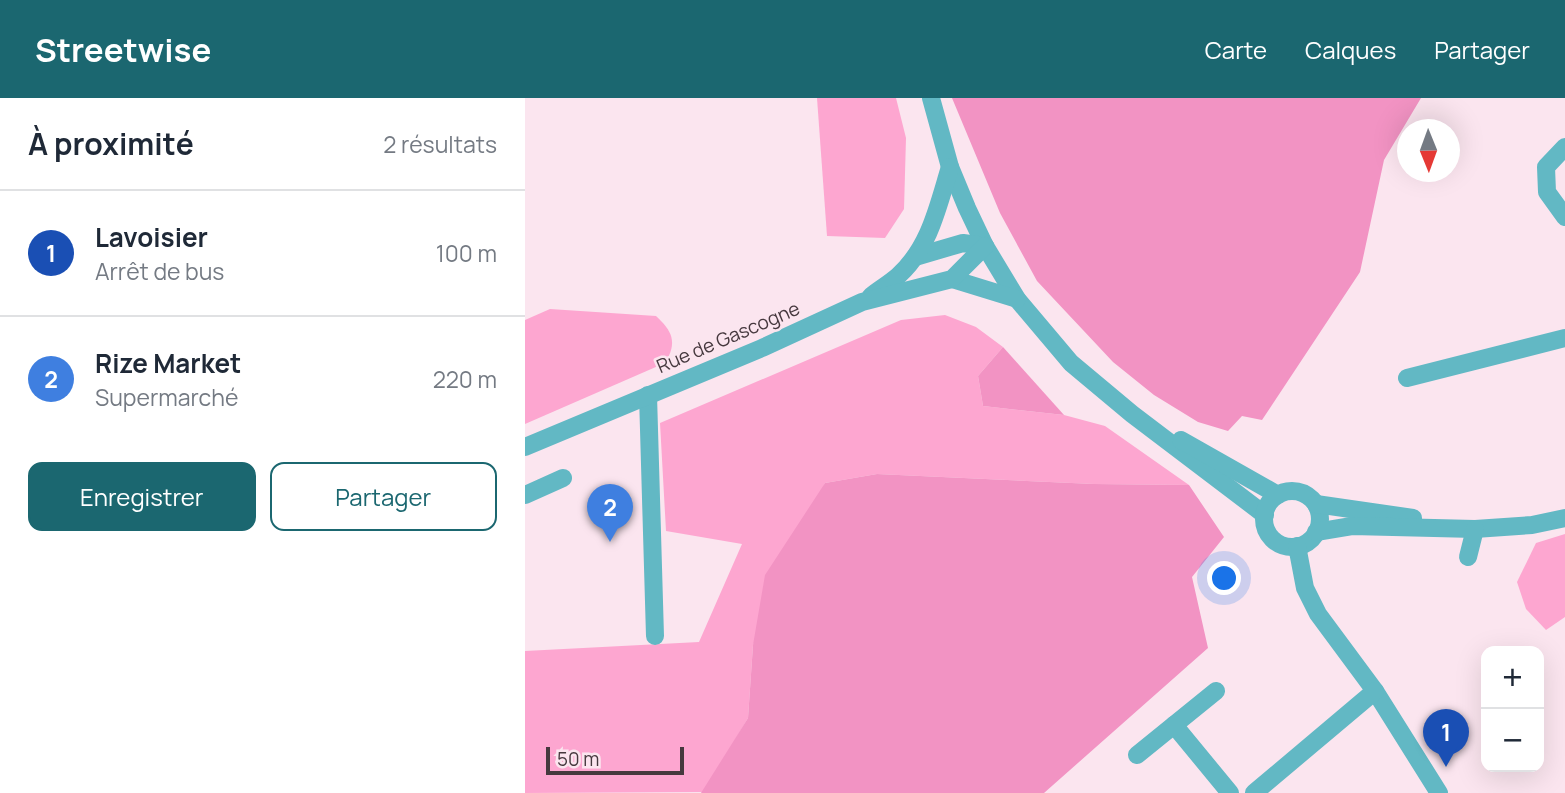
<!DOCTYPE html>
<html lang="fr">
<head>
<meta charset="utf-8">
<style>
  body { margin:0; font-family:Manrope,sans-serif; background:#f2f2f3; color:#1f2937 }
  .controls { position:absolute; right:21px; bottom:21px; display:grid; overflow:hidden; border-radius:14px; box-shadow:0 7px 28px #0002 }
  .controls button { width:63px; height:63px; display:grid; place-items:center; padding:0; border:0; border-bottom:2px solid #e0e1e3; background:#fff; color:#1f2937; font:35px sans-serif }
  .compass { position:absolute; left:872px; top:21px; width:63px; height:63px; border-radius:50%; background:#fff; box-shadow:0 7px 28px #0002; rotate:179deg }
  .scale { position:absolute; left:21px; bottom:18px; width:138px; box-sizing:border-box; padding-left:7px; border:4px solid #46383e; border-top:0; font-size:19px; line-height:24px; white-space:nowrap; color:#46383e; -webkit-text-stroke:5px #fbe5ef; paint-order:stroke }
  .you { position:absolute; left:700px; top:481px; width:24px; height:24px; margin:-18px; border:5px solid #fff; border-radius:50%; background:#1a73e8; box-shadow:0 0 0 10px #1a73e833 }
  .badge { display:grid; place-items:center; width:46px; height:46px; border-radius:50%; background:#1b6770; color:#fff; font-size:23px; font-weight:700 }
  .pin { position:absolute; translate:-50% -58px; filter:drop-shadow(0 2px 4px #0008) }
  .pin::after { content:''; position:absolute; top:37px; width:24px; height:21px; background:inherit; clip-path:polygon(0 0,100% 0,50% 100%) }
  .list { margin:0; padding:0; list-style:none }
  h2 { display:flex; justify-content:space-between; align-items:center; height:91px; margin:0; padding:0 28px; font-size:30px }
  h2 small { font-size:23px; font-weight:400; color:#747a83 }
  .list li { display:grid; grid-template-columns:46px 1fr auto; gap:21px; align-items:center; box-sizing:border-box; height:126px; padding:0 28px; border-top:2px solid #e0e1e3 }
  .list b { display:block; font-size:26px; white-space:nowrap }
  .list p { margin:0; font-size:23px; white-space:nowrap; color:#747a83 }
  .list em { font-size:23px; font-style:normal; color:#747a83 }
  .actions { display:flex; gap:14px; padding:21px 28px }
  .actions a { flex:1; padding:16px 0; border:2px solid #1b6770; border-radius:14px; text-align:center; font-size:24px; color:#1b6770 }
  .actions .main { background:#1b6770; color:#fff }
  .map { position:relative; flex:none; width:1040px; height:695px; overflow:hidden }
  header { display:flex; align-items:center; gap:42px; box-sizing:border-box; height:98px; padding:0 35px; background:#1b6770; color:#fff }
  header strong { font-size:33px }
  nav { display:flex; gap:38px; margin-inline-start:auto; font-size:24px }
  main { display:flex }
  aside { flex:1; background:#fff }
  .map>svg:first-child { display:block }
  .green { fill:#fda6d0 }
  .forest { fill:#f293c3 }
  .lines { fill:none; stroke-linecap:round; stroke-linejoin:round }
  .minor { stroke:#62b8c4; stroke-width:18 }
  .labels { text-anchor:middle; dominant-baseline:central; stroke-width:5; stroke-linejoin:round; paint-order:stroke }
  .street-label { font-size:19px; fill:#46383e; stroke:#fbe5ef }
</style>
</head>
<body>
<header>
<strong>Streetwise</strong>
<nav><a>Carte</a><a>Calques</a><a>Partager</a></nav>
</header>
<main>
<aside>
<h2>À proximité<small>2 résultats</small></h2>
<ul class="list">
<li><span class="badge" style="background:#1a4fb4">1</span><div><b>Lavoisier</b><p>Arrêt de bus</p></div><em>100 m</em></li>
<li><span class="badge" style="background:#3f7fe0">2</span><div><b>Rize Market</b><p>Supermarché</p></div><em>220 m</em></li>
</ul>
<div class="actions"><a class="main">Enregistrer</a><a>Partager</a></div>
</aside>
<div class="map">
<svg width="1040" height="695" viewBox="0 0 1040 695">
  <rect width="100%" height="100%" fill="#fbe5ef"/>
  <g class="green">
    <path d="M292,0H371L381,40L379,111L360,140L302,138Z"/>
    <path d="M25,211L131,218C147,233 153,244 140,265L0,326V222Z"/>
    <path d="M420,217L451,229L478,249L453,278L458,308L539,317L580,328L664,387L569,386L352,376L300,385L228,547L223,620L179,694L0,695V553L174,544L217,446L141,433L135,325L376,222Z"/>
    <path d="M1040,436V519L1021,532L1001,511L992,484L1011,445Z"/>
  </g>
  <g class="forest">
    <path d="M427,0H896L859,62L835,174L737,322L717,318L703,333L673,324L629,297L588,264L512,183L475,115Z"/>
    <path d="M478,249L539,317L458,308L453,278Z"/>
    <path d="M352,376L569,386L664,387L699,439L667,479L683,550L519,695H176L223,620L228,547L240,477L300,385Z"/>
  </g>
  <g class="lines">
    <g class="minor">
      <path d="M406,0L425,69L442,110L460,148L492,201L546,265L607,316L740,417"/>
      <path d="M1040,49L1021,69L1022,94L1040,119"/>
      <path d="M390,159L438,145L460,148"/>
      <path d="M427,181L492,201"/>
      <path d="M346,198C355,191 365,185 373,178C405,149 413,108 425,69"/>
      <path d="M882,280L1040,240"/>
      <path d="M123,297L130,538"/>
      <path d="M656,342L753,397"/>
      <path d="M0,349L237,250L337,204L427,181L460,148"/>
      <circle cx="767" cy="421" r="28"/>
      <path d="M0,397L38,380"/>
      <path d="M791,406L888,420"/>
      <path d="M791,434L827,428L950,431L1007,427L1040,420"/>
      <path d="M772,448L780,490L793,516L850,593L914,695"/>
      <path d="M943,459L950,431"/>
      <path d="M649,627L705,695"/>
      <path d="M612,657L691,593"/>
      <path d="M729,695L850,593"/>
    </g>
  </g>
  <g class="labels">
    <g class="street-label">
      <text transform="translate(203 239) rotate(-23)">Rue de Gascogne</text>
    </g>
  </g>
</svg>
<div class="controls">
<button>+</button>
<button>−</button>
</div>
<svg class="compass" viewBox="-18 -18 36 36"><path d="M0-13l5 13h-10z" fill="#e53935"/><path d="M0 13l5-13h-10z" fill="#747a83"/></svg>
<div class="scale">50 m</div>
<div class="you"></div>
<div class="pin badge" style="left:921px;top:669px;background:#1a4fb4">1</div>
<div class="pin badge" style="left:85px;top:444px;background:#3f7fe0">2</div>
</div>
</main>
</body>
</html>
